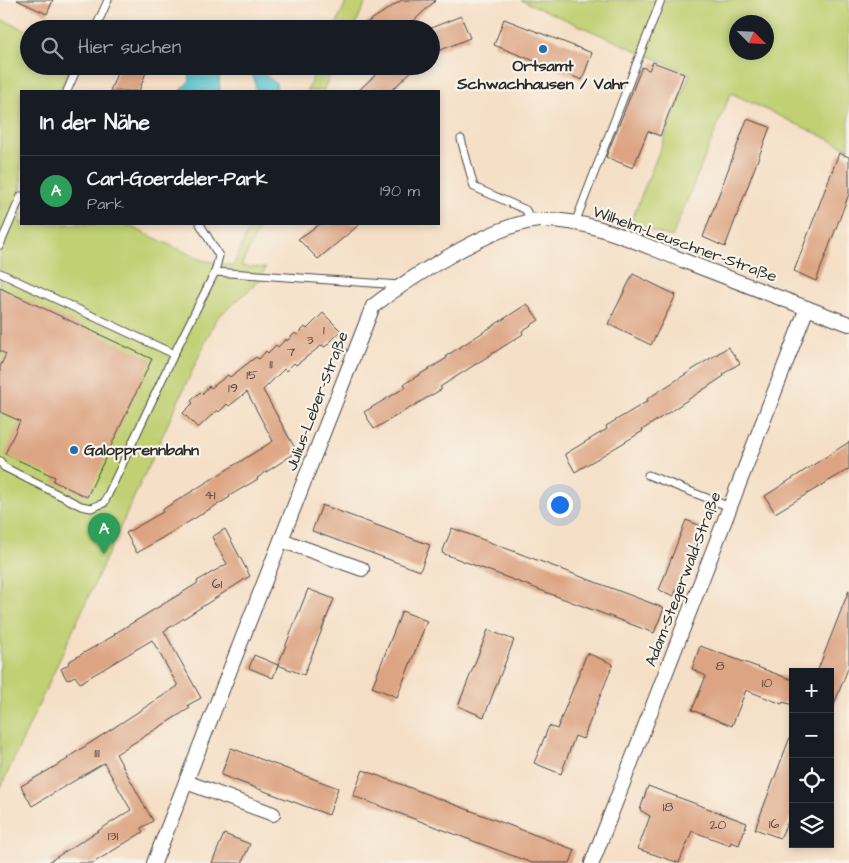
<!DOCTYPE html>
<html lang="de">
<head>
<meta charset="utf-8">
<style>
  body { margin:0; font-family:"Architects Daughter",sans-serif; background:#20242c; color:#f1f3f6 }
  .controls { position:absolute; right:15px; bottom:15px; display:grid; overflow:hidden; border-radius:0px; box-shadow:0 2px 8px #0003 }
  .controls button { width:45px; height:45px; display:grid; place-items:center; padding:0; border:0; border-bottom:1px solid #363941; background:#171b24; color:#f1f3f6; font:25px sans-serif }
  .compass { position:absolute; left:729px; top:15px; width:45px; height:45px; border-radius:50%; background:#171b24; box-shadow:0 2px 8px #0003; rotate:114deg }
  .you { position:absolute; left:559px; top:504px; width:18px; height:18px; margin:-12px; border:4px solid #fff; border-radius:50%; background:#1a73e8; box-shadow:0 0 0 8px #1a73e833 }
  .badge { display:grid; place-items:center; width:32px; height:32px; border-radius:50%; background:#b45309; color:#fff; font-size:16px; font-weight:700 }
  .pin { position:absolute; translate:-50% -41px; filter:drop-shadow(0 1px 2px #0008) }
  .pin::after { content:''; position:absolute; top:26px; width:18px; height:15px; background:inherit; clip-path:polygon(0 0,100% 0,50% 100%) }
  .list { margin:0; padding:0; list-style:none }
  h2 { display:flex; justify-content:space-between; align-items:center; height:65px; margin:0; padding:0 20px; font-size:21px }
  h2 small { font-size:16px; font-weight:400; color:#9ea1a6 }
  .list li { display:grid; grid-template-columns:32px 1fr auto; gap:15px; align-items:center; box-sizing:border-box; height:70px; padding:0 20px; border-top:1px solid #363941 }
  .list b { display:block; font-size:19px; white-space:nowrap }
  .list p { margin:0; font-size:16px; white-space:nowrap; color:#9ea1a6 }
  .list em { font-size:16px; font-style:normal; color:#9ea1a6 }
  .icon { flex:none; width:28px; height:28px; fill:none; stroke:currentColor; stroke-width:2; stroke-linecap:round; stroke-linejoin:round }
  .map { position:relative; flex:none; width:849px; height:863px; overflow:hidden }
  .search { position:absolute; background:#171b24; box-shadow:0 2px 8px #0003; left:20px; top:20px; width:420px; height:55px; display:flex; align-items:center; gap:12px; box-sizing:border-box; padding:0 18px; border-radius:28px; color:#9ea1a6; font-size:19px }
  .panel { position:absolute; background:#171b24; box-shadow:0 2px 8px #0003; left:20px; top:90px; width:420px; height:135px; border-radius:0px }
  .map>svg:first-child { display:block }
  .green { fill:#c0d072; stroke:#767e4e; fill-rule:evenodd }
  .water { fill:#5ac7cf; stroke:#42797d }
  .building { fill:#dda483 }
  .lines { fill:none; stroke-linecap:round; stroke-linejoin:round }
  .service-casing { stroke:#494642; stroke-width:9 }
  .minor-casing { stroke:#494642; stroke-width:16 }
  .service { stroke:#fff; stroke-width:7 }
  .minor { stroke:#fff; stroke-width:14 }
  .poi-dot { fill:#1f6fb2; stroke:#f7f3e8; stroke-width:2 }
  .labels { text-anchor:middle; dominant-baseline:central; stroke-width:4.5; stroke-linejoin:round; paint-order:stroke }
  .number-label { font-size:14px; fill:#584941 }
  .poi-label { font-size:16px; font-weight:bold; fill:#2b2b2b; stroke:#f7f3e8 }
  .street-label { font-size:16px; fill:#2b2b2b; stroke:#f7f3e8 }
</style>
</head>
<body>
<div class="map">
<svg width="849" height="863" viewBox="0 0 849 863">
  <rect width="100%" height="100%" fill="#f7f3e8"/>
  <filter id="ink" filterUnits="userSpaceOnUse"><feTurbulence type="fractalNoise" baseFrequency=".02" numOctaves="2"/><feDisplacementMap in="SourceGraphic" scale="10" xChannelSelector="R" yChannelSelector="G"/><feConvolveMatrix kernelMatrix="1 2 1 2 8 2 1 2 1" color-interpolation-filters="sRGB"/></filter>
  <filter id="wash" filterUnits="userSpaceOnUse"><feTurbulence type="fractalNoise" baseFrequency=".0096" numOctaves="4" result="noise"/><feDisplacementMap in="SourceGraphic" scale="20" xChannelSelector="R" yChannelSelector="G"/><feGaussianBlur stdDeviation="1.12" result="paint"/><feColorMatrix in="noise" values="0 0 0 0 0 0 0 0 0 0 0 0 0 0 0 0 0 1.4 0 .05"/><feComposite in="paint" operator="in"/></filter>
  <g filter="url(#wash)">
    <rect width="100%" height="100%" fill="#f5dfc6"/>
    <g class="green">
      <path d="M347,0H367L353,29H334Z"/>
      <path d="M521,0H849V149L731,93L672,237L630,224L690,74ZM736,22H766V52H736Z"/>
      <path d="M0,19L29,31V66H71L60,91H21V224H125L202,260L233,266L251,224H261L241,266L266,268L259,281L216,319L0,789Z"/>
      <path d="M318,66H335L323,91H307Z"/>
    </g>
    <g class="water">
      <path d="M188,66H227L219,77L220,91H181L190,80Z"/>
      <path d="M244,66H261L264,74L276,83L277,91H255C257,81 252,73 244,66Z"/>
    </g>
    <g id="blocks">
      <g class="building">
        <path d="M17,0H53L47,14Z"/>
        <path d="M402,0H436L405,29H357Z"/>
        <path d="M461,16L470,38L431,54V28Z"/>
        <path d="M504,19L592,53L582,80L494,45Z"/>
        <path d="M653,62L684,74L660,136L648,131L633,168L606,157L642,67L649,70Z"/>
        <path d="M120,66H137L147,70L139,91H110Z"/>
        <path d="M385,66H417L391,91H358Z"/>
        <path d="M747,119L770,127L725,247L703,237Z"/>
        <path d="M839,153L849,157V194L816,281L794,271Z"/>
        <path d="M320,224H360L318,259L298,239Z"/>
        <path d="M633,274L676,295L651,345L608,324Z"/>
        <path d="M0,288L152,359L87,497L53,481L55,477L5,454L20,421L0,412V367L6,354L0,351Z"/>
        <path d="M527,304L539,320L522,331L523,334L440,387L442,389L374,429L364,412L406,387L404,384L447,358L446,356Z"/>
        <path d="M323,313L341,331L325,347L322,345L296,365L294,363L286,371L284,369L263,390L297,452L257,478L258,479L229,496L230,497L137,553L126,533L163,512L162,510L273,441L247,392L229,406L227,404L219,412L217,410L198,428L183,413L193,403L191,401L200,392L202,394L209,386L211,388L228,375L230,377L256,357L259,359L266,351L268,353L276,345L278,347L286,339L287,341L295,333L297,335L305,327L307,329Z"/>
        <path d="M728,347L740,363L723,374L724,376L642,430L643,431L575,472L565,454L607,429L606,426L648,401L647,399Z"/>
        <path d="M849,442V469L775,513L765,496Z"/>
        <path d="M322,505L430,545L420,571L312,531Z"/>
        <path d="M686,520L701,526L674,596L659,590Z"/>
        <path d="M452,528L664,608L654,633L442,553Z"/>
        <path d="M225,529L250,576L164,631L201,698L188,705L190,708L116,754L153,821L141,828L143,832L93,863H47L131,810L104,763L32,806L21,786L68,759L67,758L178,686L152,640L80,683L75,676L67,680L61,669L69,664L68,662L115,635L114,634L198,583L197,581L227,564L212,537Z"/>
        <path d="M308,589L334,599L304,675L278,665Z"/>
        <path d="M849,590V666L831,712L830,672H817Z"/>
        <path d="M402,611L427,621L397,697L372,687Z"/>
        <path d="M488,630L514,640L484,717L458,706Z"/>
        <path d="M700,646L793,680V705L783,702L782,704L746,690L732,726L692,710L706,676L692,669Z"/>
        <path d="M587,653L613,664L583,739L575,736L561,774L534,763L549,726L557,729Z"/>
        <path d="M254,655L278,665L273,678L249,668Z"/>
        <path d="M792,732L793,806L790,813L792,814L780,838L755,829Z"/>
        <path d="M231,748L338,788L329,815L221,775Z"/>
        <path d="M363,770L575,850L570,863H532L353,796Z"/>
        <path d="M648,786L747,823L739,845L731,842L730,845L692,831L679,863L638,849L650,816L640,810Z"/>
        <path d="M224,834L250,844L242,863H212Z"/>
      </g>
    </g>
  </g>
  <g filter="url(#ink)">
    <use href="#blocks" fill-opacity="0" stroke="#494642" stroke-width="1"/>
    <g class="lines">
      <defs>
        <g id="service">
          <path d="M95,29L108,0"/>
          <path d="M67,91L78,66"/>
          <path d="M461,139L474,187L526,210L531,222"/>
          <path d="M575,223L661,0"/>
          <path d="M200,224L219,256L215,272"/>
          <path d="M0,245L21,196"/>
          <path d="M0,273L174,354L215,272L400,285"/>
          <path d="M0,461L4,467L81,506L91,508L104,503L174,354"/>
          <path d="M648,475L730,507"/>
        </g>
        <g id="minor">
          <path d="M281,540L362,569"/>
          <path d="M186,782L273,814"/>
          <path d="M154,863L373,306C408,279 497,222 540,220C589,218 638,243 682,260C738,282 793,303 849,324"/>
          <path d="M592,863L807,308"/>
        </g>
      </defs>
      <use href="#service" class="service-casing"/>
      <use href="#minor" class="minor-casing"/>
      <use href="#service" class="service"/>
      <use href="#minor" class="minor"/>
    </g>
  </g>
  <g class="poi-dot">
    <circle cx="543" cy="49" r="5"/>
    <circle cx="74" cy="450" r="5"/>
  </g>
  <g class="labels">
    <g class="number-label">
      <text x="324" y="330">1</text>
      <text x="310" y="340">3</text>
      <text x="291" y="352">7</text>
      <text x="271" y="364">11</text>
      <text x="252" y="375">15</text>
      <text x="233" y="388">19</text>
      <text x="210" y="495">41</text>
      <text x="217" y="584">61</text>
      <text x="720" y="666">8</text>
      <text x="767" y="683">10</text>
      <text x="97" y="753">111</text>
      <text x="668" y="807">18</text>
      <text x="774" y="824">16</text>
      <text x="718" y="825">20</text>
      <text x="113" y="836">131</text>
    </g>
    <g class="poi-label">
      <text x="543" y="66">Ortsamt<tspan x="543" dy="18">Schwachhausen / Vahr</tspan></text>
      <text x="84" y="450" text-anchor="start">Galopprennbahn</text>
    </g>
    <g class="street-label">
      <text transform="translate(685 244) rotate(20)">Wilhelm-Leuschner-Straße</text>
      <text transform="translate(317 401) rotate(-69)">Julius-Leber-Straße</text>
      <text transform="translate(683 579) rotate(-69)">Adam-Stegerwald-Straße</text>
    </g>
  </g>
</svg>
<div class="controls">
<button>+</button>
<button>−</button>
<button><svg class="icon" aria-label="locate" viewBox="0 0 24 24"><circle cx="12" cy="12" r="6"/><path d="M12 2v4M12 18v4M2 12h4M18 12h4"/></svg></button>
<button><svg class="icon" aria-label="layers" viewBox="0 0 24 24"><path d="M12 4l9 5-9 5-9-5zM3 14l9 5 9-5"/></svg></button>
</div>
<svg class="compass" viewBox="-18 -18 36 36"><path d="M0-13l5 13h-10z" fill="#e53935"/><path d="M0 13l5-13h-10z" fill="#9ea1a6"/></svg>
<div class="you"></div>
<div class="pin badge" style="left:104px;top:554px;background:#2e9e5b">A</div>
<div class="search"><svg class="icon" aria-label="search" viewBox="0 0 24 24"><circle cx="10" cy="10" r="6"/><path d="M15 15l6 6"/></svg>Hier suchen</div>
<section class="panel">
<h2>In der Nähe<small></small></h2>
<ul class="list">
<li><span class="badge" style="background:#2e9e5b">A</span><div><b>Carl-Goerdeler-Park</b><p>Park</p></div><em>190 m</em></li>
</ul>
</section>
</div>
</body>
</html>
